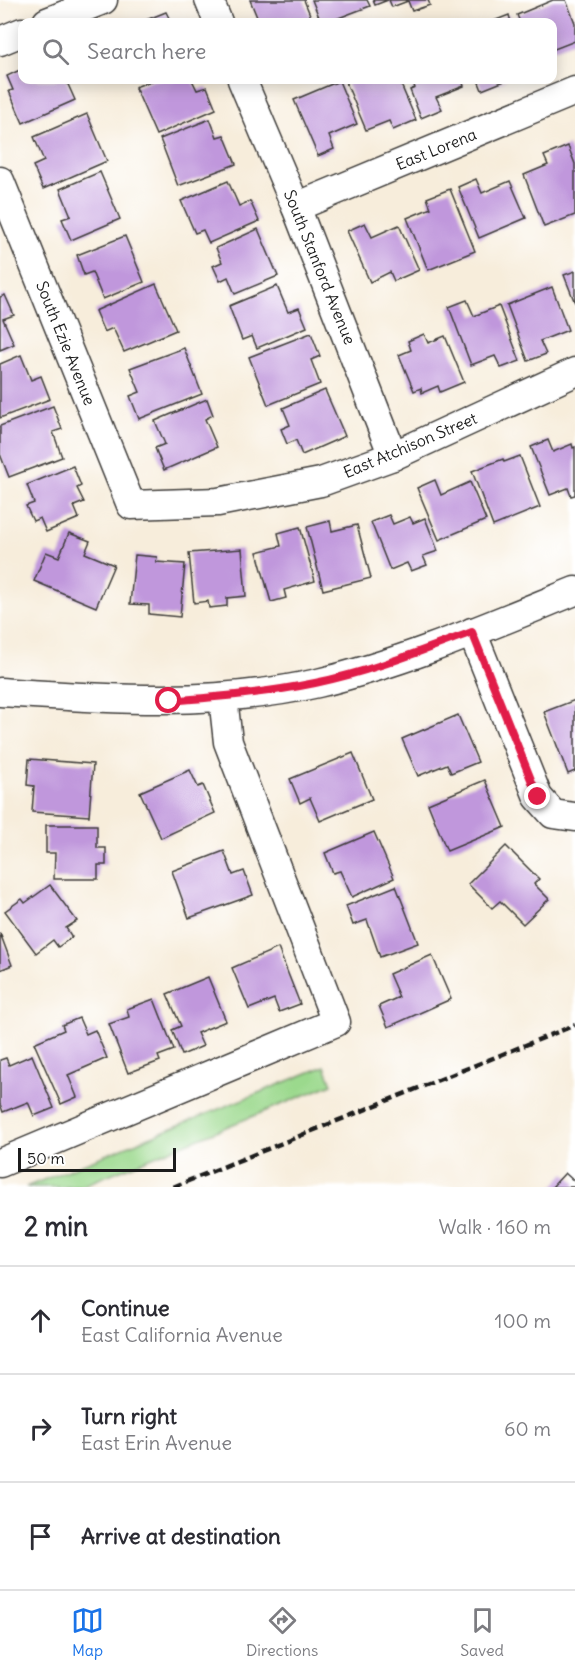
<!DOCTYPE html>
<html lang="en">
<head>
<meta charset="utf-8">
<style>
  body { margin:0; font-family:Delius,sans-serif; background:#f2f2f3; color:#2b2b33 }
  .scale { position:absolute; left:18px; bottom:15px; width:158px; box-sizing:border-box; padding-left:6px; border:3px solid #1c1c1c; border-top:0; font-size:16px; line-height:21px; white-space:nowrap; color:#1c1c1c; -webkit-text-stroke:4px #fff; paint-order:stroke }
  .stop { position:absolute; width:18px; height:18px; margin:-14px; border:4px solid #e11d48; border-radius:50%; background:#fff }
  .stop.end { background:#e11d48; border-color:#fff; box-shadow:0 2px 6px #0008 }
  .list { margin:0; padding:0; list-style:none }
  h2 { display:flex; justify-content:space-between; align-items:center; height:78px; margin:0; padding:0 24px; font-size:26px }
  h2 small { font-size:20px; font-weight:400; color:#7c7c81 }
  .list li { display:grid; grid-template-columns:39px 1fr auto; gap:18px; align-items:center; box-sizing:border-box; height:108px; padding:0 24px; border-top:2px solid #e1e1e2 }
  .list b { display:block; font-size:22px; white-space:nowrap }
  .list p { margin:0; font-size:20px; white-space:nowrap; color:#7c7c81 }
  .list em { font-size:20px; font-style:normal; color:#7c7c81 }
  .icon { flex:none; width:33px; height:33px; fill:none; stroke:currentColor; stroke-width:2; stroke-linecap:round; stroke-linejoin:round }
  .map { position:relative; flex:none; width:575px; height:1187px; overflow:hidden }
  .search { position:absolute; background:#fff; box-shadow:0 3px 15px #0003; left:18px; right:18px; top:18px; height:66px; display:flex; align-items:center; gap:15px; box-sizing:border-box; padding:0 21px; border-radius:12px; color:#7c7c81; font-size:22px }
  .sheet { height:402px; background:#fff }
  nav { display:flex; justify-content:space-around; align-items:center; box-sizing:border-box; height:84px; border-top:2px solid #e1e1e2; background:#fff; font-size:16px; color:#7c7c81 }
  nav a { display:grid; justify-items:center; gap:3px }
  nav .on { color:#1a73e8 }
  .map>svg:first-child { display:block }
  .green { fill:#9bd98d; stroke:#5c7a54; stroke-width:1.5 }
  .building { fill:#c097dc }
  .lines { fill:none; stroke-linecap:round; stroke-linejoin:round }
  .minor-casing { stroke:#3d3b39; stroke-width:31 }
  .minor { stroke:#fff; stroke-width:28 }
  .rail { stroke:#1c1c1c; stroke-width:4.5; stroke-dasharray:9 4.5; stroke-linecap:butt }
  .route { stroke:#e11d48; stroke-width:8 }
  .labels { text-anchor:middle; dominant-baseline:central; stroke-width:4.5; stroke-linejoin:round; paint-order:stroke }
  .street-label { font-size:16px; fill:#1c1c1c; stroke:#fff }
</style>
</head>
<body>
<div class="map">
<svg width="575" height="1187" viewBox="0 0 575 1187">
  <rect width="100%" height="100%" fill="#fff"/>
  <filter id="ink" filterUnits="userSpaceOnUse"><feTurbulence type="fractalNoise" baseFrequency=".0167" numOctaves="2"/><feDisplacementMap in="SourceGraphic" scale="12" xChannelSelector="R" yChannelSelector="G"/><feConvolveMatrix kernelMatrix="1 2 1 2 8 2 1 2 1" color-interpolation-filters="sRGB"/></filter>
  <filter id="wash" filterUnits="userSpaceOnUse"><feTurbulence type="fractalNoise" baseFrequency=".008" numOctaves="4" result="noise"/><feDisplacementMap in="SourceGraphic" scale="24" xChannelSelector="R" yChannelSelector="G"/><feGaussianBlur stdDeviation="1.35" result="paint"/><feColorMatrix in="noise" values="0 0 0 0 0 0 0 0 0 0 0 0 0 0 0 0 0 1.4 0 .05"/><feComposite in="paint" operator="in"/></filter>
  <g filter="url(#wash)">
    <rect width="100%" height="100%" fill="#f7eddb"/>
    <path class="green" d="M325,1066L332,1084L79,1187H26Z"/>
    <g id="blocks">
      <g class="building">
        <path d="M250,0H304L313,22H259Z"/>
        <path d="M312,0H367L370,6L328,22H321Z"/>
        <path d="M373,0H388L375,5Z"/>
        <path d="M389,0H428L430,5L412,11L408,1L392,7Z"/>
        <path d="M553,0H566L575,23V41L552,50V22H520L517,15Z"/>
        <path d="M166,12L171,22H141Z"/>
        <path d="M509,15L511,22H491Z"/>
        <path d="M22,69V80H66L75,100L23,123L9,91L13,90L7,76Z"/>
        <path d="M154,80H192L197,90L207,87L216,109L156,135L135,87Z"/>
        <path d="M345,80H399L416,120L393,130L389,121L366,130Z"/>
        <path d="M412,80H462L464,86L436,97L442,109L421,118L410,90L415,88Z"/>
        <path d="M478,80H507L482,90Z"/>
        <path d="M339,81L357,124L329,136L334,149L318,156L294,100Z"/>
        <path d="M87,114L107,161L43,189L33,166L44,161L34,137Z"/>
        <path d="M210,119L217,137L224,135L236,164L178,186L160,139Z"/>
        <path d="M568,146L575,164V215L544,227L524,175L548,165L544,156Z"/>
        <path d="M100,172L120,219L71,240L62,219L71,216L60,189Z"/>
        <path d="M476,179L482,193L510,181L526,218L479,238L458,187Z"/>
        <path d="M228,181L239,206L250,201L259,221L209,243L203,230L195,233L181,201Z"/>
        <path d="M450,189L475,251L428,270L407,218L431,208L427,198Z"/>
        <path d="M365,223L372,237L399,225L419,270L394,281L390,272L370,282L347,231Z"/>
        <path d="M258,229L278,276L235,294L228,277L220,281L213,266L222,262L216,248Z"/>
        <path d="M125,236L144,282L103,299L92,272L84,275L77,255Z"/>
        <path d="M575,271V303L564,275Z"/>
        <path d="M156,284L176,330L124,352L113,328L104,332L95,311Z"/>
        <path d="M277,286L288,312L299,308L307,327L257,348L252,336L242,340L229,306Z"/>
        <path d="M552,287L568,330L540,341L546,354L528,361L507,305Z"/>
        <path d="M5,295L14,315L3,319L14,344L0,350V297Z"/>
        <path d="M467,300L474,316L499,306L520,361L501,368L495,356L471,365L449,307Z"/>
        <path d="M311,333L320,356L311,360L320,384L268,405L249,357Z"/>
        <path d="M424,334L428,343L445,336L464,382L440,392L438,386L422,393L421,388L414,391L399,355L411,350L408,341Z"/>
        <path d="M184,348L202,394L139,419L130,396L140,392L130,368Z"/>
        <path d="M21,355L31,380L41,376L50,399L0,418V364Z"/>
        <path d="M325,390L345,436L302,455L296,440L287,444L281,429L290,425L283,408Z"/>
        <path d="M207,399L213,415L205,419L217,447L164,470L155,448L165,444L155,421Z"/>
        <path d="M53,406L62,429L53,432L62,457L9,477L0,454V426Z"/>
        <path d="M548,440L553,452L572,444L573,448L575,447V495L571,496L568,488L550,495L531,447Z"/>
        <path d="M520,456L540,507L493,526L472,471L503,459L504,462Z"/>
        <path d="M73,466L81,486L77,488L84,502L74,506L79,518L46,532L40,518L33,521L26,506L34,503L27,485Z"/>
        <path d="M435,480L441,495L470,482L486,520L439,540L417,488Z"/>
        <path d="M389,515L393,524L410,517L413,523L425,518L438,551L423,556L427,565L411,571L407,563L390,570L371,522Z"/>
        <path d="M330,521L332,531L357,525L371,578L323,590L307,527Z"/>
        <path d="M300,527L315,581L284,590L286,598L271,602L257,552L281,546L278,533Z"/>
        <path d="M69,533L90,541L85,553L114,565L96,607L34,581L46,552L59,557Z"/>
        <path d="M242,549L246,596L227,598V606L209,608L208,601L194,603L189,553Z"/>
        <path d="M135,555L157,557L156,562L185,564L180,617L149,614V605L130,604Z"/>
        <path d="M575,700V771L568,774L544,712Z"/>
        <path d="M458,715L478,762L451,773L447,764L418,776L402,739Z"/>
        <path d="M353,753L372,799L320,821L310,798L300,803L290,779Z"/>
        <path d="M29,759L93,764L89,816L32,812L34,786L27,785Z"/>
        <path d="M190,770L198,787L203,785L215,813L161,838L140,792Z"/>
        <path d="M485,780L505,827L447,851L428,804Z"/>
        <path d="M46,825H97V848H106V865H98V879H54L55,853H46Z"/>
        <path d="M374,832L394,878L352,897L340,871L333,873L325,853Z"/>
        <path d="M506,846L539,879L534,884L549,899L523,924L500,901L492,908L468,884Z"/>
        <path d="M224,851L233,875L244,871L253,895L189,918L172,871Z"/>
        <path d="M50,885L77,921L66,928L72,937L58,947L53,940L36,953L5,911L22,899L25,903Z"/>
        <path d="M396,886L418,943L380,957L367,920L353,925L346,906Z"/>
        <path d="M0,933L12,965L0,970Z"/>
        <path d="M278,948L300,1004L279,1012L274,999L249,1009L232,968Z"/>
        <path d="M432,955L451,999L388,1027L379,1006L399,997L389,974Z"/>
        <path d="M208,977L226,1021L197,1033L203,1046L182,1055L172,1030L181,1026L167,994Z"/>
        <path d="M154,999L174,1050L158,1056L160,1061L128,1073L109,1024L129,1017L127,1009Z"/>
        <path d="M79,1018L86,1034L95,1030L107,1058L68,1075L77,1097L61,1104L34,1043L64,1030L62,1025Z"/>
        <path d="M32,1055L54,1108L34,1116L28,1102L3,1112L0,1104V1060L6,1058L9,1065Z"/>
        <path d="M565,1173L575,1182V1187H552Z"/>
      </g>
    </g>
  </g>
  <g filter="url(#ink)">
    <use href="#blocks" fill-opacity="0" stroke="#3d3b39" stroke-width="1.5"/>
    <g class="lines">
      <defs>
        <g id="minor">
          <path d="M209,0L218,22"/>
          <path d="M47,22L103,0"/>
          <path d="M0,41L22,32"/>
          <path d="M242,80L296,207L393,456"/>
          <path d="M0,181L131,505L218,502L321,482L393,456L575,372"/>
          <path d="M296,207L575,91"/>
          <path d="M472,632L538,797L553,814L575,817"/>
          <path d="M0,692C106,699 213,707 318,683C406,662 491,625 575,591"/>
          <path d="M0,1163L336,1022L228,742L223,697"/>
        </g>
      </defs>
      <use href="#minor" class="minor-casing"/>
      <use href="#minor" class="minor"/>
      <path class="rail" d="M173,1187L575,1025"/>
    </g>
  </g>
  <g class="lines" filter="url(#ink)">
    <path class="route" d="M169,701C218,697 267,693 315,683C369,672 421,651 472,632L538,797"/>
  </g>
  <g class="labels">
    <g class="street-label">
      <text transform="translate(436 149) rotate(-22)">East Lorena</text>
      <text transform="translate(320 267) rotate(68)">South Stanford Avenue</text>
      <text transform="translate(66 343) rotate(68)">South Ezie Avenue</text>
      <text transform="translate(410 445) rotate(-23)">East Atchison Street</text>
    </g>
  </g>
</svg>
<div class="scale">50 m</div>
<div class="stop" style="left:169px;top:701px"></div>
<div class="stop end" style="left:538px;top:797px"></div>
<div class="search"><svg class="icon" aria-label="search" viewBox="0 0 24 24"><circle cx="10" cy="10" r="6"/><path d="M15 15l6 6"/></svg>Search here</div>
</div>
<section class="sheet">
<h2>2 min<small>Walk · 160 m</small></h2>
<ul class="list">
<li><svg class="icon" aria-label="ahead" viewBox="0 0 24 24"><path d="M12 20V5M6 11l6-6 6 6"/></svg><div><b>Continue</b><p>East California Avenue</p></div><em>100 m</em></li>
<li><svg class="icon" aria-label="right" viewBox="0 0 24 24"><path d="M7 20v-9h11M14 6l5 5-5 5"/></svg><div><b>Turn right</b><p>East Erin Avenue</p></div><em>60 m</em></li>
<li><svg class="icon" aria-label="arrive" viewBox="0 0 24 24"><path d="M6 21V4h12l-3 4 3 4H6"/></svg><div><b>Arrive at destination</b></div></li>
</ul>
</section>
<nav>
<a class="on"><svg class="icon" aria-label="map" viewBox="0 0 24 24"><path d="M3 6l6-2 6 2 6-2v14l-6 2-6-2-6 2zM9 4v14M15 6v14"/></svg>Map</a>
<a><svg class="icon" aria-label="directions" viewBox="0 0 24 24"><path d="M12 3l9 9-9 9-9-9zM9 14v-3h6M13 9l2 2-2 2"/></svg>Directions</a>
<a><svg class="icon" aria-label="saved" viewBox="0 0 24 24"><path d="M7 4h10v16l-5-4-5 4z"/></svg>Saved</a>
</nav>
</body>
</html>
